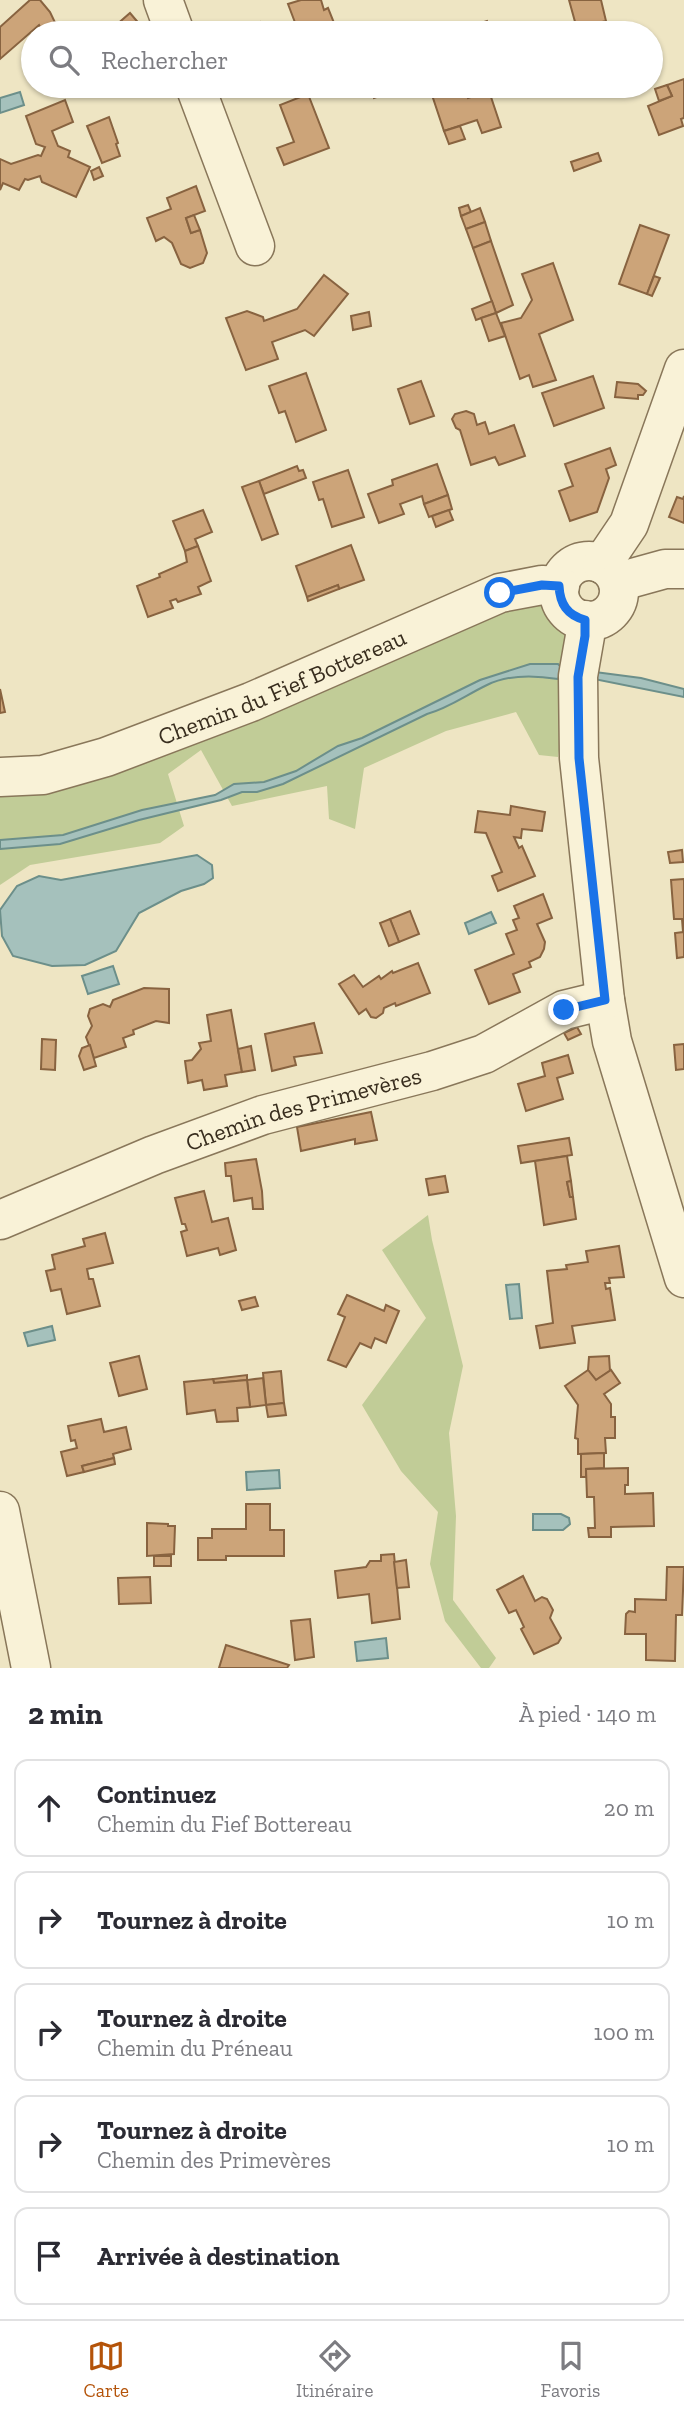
<!DOCTYPE html>
<html lang="fr">
<head>
<meta charset="utf-8">
<style>
  body { margin:0; font-family:"Zilla Slab",serif; background:#f7f7f7; color:#2b2b33 }
  .stop { position:absolute; width:21px; height:21px; margin:-16px; border:5px solid #1a73e8; border-radius:50%; background:#fff }
  .stop.end { background:#1a73e8; border-color:#fff; box-shadow:0 2px 7px #0008 }
  .list { margin:0; padding:0; list-style:none }
  h2 { display:flex; justify-content:space-between; align-items:center; height:91px; margin:0; padding:0 28px; font-size:30px }
  h2 small { font-size:23px; font-weight:400; color:#7c7c81 }
  .list li { display:grid; grid-template-columns:46px 1fr auto; gap:21px; align-items:center; box-sizing:border-box; height:98px; margin:0 14px 14px; padding:0 14px; border:2px solid #e1e1e2; border-radius:14px }
  .list b { display:block; font-size:26px; white-space:nowrap }
  .list p { margin:0; font-size:23px; white-space:nowrap; color:#7c7c81 }
  .list em { font-size:23px; font-style:normal; color:#7c7c81 }
  .icon { flex:none; width:38px; height:38px; fill:none; stroke:currentColor; stroke-width:2; stroke-linecap:round; stroke-linejoin:round }
  .map { position:relative; flex:none; width:684px; height:1668px; overflow:hidden }
  .search { position:absolute; background:#fff; box-shadow:0 2px 5px #0004; left:21px; right:21px; top:21px; height:77px; display:flex; align-items:center; gap:18px; box-sizing:border-box; padding:0 24px; border-radius:38px; color:#7c7c81; font-size:26px }
  .sheet { height:651px; background:#fff }
  nav { display:flex; justify-content:space-around; align-items:center; box-sizing:border-box; height:98px; border-top:2px solid #e1e1e2; background:#fff; font-size:19px; color:#7c7c81 }
  nav a { display:grid; justify-items:center; gap:4px }
  nav .on { color:#b45309 }
  .map>svg:first-child { display:block }
  .green { fill:#c1cc97 }
  .water { fill:#a5c1bc; stroke:#6c8f8a; stroke-width:2 }
  .building { fill:#cca479; stroke:#886340; stroke-width:2 }
  .lines { fill:none; stroke-linecap:round; stroke-linejoin:round }
  .minor-casing { stroke:#89775a; stroke-width:41 }
  .minor { stroke:#f9f2d7; stroke-width:38 }
  .route { stroke:#1a73e8; stroke-width:9 }
  .labels { text-anchor:middle; dominant-baseline:central; stroke-width:5; stroke-linejoin:round; paint-order:stroke }
  .street-label { font-size:24px; fill:#382d1e; stroke:#f6efd3 }
</style>
</head>
<body>
<div class="map">
<svg width="684" height="1668" viewBox="0 0 684 1668">
  <rect width="100%" height="100%" fill="#eee5c3"/>
  <g class="green">
    <path d="M563,586L581,595L558,757L539,755L516,712L446,731L364,768L355,829L329,819L327,786L232,806L201,750L168,774L184,826L160,843L30,865L0,885V791Z"/>
    <path d="M428,1215L432,1240L463,1366L449,1433L456,1516L453,1600L496,1658L489,1668H481L445,1621L430,1564L438,1512L401,1471L362,1405L426,1318L382,1250Z"/>
  </g>
  <g class="water">
    <path d="M20,92L24,105L0,113V98Z"/>
    <path d="M530,664H558L562,668L558,679C534,675 509,674 487,685C466,695 449,708 427,714L283,784L257,792H242L221,800L139,820L60,844L0,849V840L63,835L142,810L215,795L234,784L264,782L296,771L338,746L362,738L480,680Z"/>
    <path d="M595,672L641,678L684,689V697L594,679Z"/>
    <path d="M197,855L212,865L213,878L204,884L181,891L139,913L116,951L85,965L52,966L13,956L2,936L0,910L17,886L39,876L61,880Z"/>
    <path d="M491,912L496,923L469,934L465,923Z"/>
    <path d="M113,966L119,984L88,994L82,976Z"/>
    <path d="M519,1284L522,1318L510,1319L506,1285Z"/>
    <path d="M52,1326L55,1340L28,1346L24,1333Z"/>
    <path d="M279,1470L280,1488L247,1490L246,1472Z"/>
    <path d="M533,1514H561L569,1518L570,1524L563,1530H533Z"/>
    <path d="M386,1638L388,1658L357,1661L355,1642Z"/>
  </g>
  <g class="building">
    <path d="M30,0H40L50,12L60,33H43L39,25L0,59V27Z"/>
    <path d="M301,0H321L324,10L328,8L334,23L328,25L330,32L299,33L288,4Z"/>
    <path d="M569,0H601L606,21L591,25L594,33H544L563,28L564,32L577,29Z"/>
    <path d="M130,13L147,33H107Z"/>
    <path d="M487,21L491,33H454V32Z"/>
    <path d="M260,22L264,33H242L241,29Z"/>
    <path d="M684,79V118L681,119L683,126L659,135L648,106L672,96L667,85Z"/>
    <path d="M667,85L672,96L659,101L655,89Z"/>
    <path d="M345,86H395L397,90L374,98L371,88L348,95Z"/>
    <path d="M429,86H464L468,98L489,91L501,127L482,133L477,120L444,131Z"/>
    <path d="M582,86H611L584,93Z"/>
    <path d="M308,94L329,148L284,165L277,148L294,142L280,105Z"/>
    <path d="M65,100L73,122L52,131L58,146L70,151L68,157L90,167L76,197L42,182L40,176L28,180L25,179L19,190L3,183L0,190V159L11,164L38,155L41,156L45,147L36,144L26,116Z"/>
    <path d="M109,117L118,143L116,144L120,156L102,163L87,126Z"/>
    <path d="M460,126L465,139L449,144L444,131Z"/>
    <path d="M598,153L601,161L574,171L571,162Z"/>
    <path d="M99,167L103,176L94,180L91,171Z"/>
    <path d="M196,186L205,211L186,218L191,233L200,230L207,253L203,263L190,268L181,264L172,243L164,237L156,241L147,218L171,209L167,198Z"/>
    <path d="M468,205L471,212L461,216L459,208Z"/>
    <path d="M480,208L485,222L466,229L461,216Z"/>
    <path d="M194,215L200,230L191,233L186,218Z"/>
    <path d="M485,222L491,241L473,248L466,229Z"/>
    <path d="M640,225L669,235L647,294L619,284Z"/>
    <path d="M491,241L513,305L496,313L473,248Z"/>
    <path d="M553,263L573,320L539,334L556,380L533,387L529,375L520,379L501,323L521,318L532,300L522,274Z"/>
    <path d="M324,275L348,294L314,336L305,330L272,342L278,359L246,370L226,318L247,311L263,317L264,321L297,309Z"/>
    <path d="M654,276L660,278L652,296L647,294Z"/>
    <path d="M492,301L496,313L476,320L472,309Z"/>
    <path d="M369,312L371,326L353,330L351,316Z"/>
    <path d="M496,313L505,336L489,341L481,318Z"/>
    <path d="M306,373L326,430L296,442L285,411L279,413L269,386Z"/>
    <path d="M593,376L604,408L554,426L542,393Z"/>
    <path d="M421,381L434,416L410,424L398,389Z"/>
    <path d="M617,382L638,384L646,391L643,395H638V399L615,397Z"/>
    <path d="M466,411L474,414L477,425L485,422L489,434L514,425L525,456L499,465L495,457L471,465L460,430L456,428L452,419L455,414Z"/>
    <path d="M610,448L616,465L606,469L609,478L597,512L570,521L559,491L573,486L565,464Z"/>
    <path d="M437,464L448,495L424,504L422,496L400,504L404,514L379,523L368,494L393,485L392,480Z"/>
    <path d="M297,466L299,471L303,470L306,478L264,494L259,481Z"/>
    <path d="M348,470L364,517L332,527L323,499L319,500L313,482Z"/>
    <path d="M259,481L278,534L262,540L242,487Z"/>
    <path d="M448,495L452,509L429,517L424,504Z"/>
    <path d="M684,496V523L669,517L677,497L683,499Z"/>
    <path d="M203,510L212,532L195,539L198,546L185,551L173,521Z"/>
    <path d="M449,510L453,520L436,527L432,516Z"/>
    <path d="M351,545L364,580L339,589L338,585L307,597L296,566Z"/>
    <path d="M198,546L211,581L198,587L201,594L178,602L176,599L170,601L173,608L148,617L137,586L160,577L159,574L187,562L185,551Z"/>
    <path d="M338,585L339,589L308,601L307,597Z"/>
    <path d="M0,689L5,712L0,713Z"/>
    <path d="M511,806L545,812L542,831L522,829L521,838L514,837L519,848L522,846L535,876L498,891L492,876L502,872L486,833L475,832L478,811L510,815Z"/>
    <path d="M682,850L683,862L670,863L668,852Z"/>
    <path d="M684,879V957L677,958L675,933L683,932L682,919H674L671,880Z"/>
    <path d="M543,894L552,918L537,924L545,942L544,949L540,957L529,962L531,967L513,974L520,992L489,1004L475,970L514,954L506,934L517,930L513,920L519,918L514,906Z"/>
    <path d="M410,911L419,934L399,942L390,919Z"/>
    <path d="M390,919L399,942L389,946L380,923Z"/>
    <path d="M418,963L430,993L396,1006L395,1003L384,1008L383,1013L376,1018L371,1017L366,1009L359,1014L339,984L354,975L363,987L379,976L381,979L392,971L393,973Z"/>
    <path d="M144,988L169,989V1023L156,1021L133,1030L134,1034L123,1038L126,1047L94,1058L86,1037L92,1026L88,1016L90,1009L103,1004L110,1007L113,1000Z"/>
    <path d="M231,1010L242,1072L225,1075L227,1086L204,1090L202,1080L188,1083L185,1061L192,1060L201,1049L199,1043L211,1041L207,1015Z"/>
    <path d="M314,1023L322,1053L294,1057L296,1065L272,1071L265,1034Z"/>
    <path d="M577,1027L581,1034L568,1040L564,1033Z"/>
    <path d="M42,1039L56,1040L55,1070L41,1069Z"/>
    <path d="M684,1044V1069L676,1070L674,1045Z"/>
    <path d="M90,1045L96,1066L84,1070L79,1056L82,1048Z"/>
    <path d="M251,1046L255,1070L242,1072L238,1049Z"/>
    <path d="M568,1055L573,1073L557,1078L563,1099L526,1111L518,1084L545,1076L542,1063Z"/>
    <path d="M371,1112L377,1140L355,1144V1139L301,1151L297,1127Z"/>
    <path d="M569,1138L572,1155L521,1163L518,1146Z"/>
    <path d="M567,1156L571,1181L567,1182L570,1197H573L576,1219L544,1225L535,1161Z"/>
    <path d="M256,1159L262,1191L263,1209H253L252,1198L234,1201L231,1176H226L225,1163Z"/>
    <path d="M445,1176L448,1192L429,1195L426,1179Z"/>
    <path d="M571,1181L573,1197H570L567,1182Z"/>
    <path d="M204,1191L212,1222L228,1218L236,1250L220,1255L218,1248L187,1256L181,1232L187,1230L185,1224H182L175,1198Z"/>
    <path d="M105,1233L113,1263L87,1269L89,1279H93L100,1306L67,1314L61,1289L51,1291L46,1271L55,1269L52,1255L85,1246L83,1239Z"/>
    <path d="M619,1246L624,1277L609,1278L610,1283H605L606,1289L610,1288L615,1320L572,1326L575,1343L540,1348L536,1326L553,1323L547,1271L567,1269L566,1265L588,1262L586,1251Z"/>
    <path d="M347,1295L384,1311L386,1305L399,1311L386,1343L375,1338L371,1348L360,1343L346,1367L328,1360L345,1317L338,1314Z"/>
    <path d="M255,1297L258,1306L242,1310L239,1301Z"/>
    <path d="M139,1356L147,1389L119,1396L110,1363Z"/>
    <path d="M609,1356L610,1371L596,1380L588,1370L589,1357Z"/>
    <path d="M588,1370L596,1380L611,1370L620,1383L604,1394L611,1404V1417H615V1438H605L606,1453L578,1454V1439L575,1438L578,1405L565,1386Z"/>
    <path d="M281,1371L284,1403L266,1405L263,1373Z"/>
    <path d="M247,1375V1380L214,1383L213,1379Z"/>
    <path d="M263,1378L266,1405L250,1407L247,1380Z"/>
    <path d="M213,1379L214,1383L247,1380L250,1407L237,1408L238,1421L217,1422L215,1410L187,1414L184,1382Z"/>
    <path d="M284,1403L286,1415L268,1417L266,1405Z"/>
    <path d="M101,1419L104,1432L126,1427L131,1449L113,1454L114,1458L82,1466L84,1472L67,1476L61,1452L77,1448L75,1440L71,1441L68,1426Z"/>
    <path d="M604,1453V1468L586,1469V1477H581V1454Z"/>
    <path d="M114,1458L115,1464L84,1472L82,1466Z"/>
    <path d="M628,1468V1485H625V1494L653,1493L654,1526L611,1527V1537H589L588,1528H595L594,1497H587L586,1469Z"/>
    <path d="M246,1504H270V1530H284V1556H226V1560H198V1538H212V1529H246Z"/>
    <path d="M147,1523L168,1524V1526H175L174,1554L147,1556Z"/>
    <path d="M394,1554L400,1619L372,1623L369,1594L338,1598L335,1571L366,1567L370,1561H381V1555Z"/>
    <rect x="154" y="1556" width="17" height="10"/>
    <path d="M406,1560L409,1587L397,1588L394,1562Z"/>
    <path d="M667,1567H684L682,1615H676L675,1661L646,1660V1634H625L626,1614L629,1611L635,1612V1599L666,1600Z"/>
    <path d="M523,1576L535,1601L542,1597L547,1599L553,1610L550,1618L561,1638L558,1643L534,1654L521,1629L524,1627L516,1610L509,1613L497,1590Z"/>
    <path d="M150,1577L151,1603L119,1604L118,1578Z"/>
    <path d="M310,1619L314,1657L295,1660L291,1621Z"/>
    <path d="M226,1645L289,1665L287,1668H219Z"/>
  </g>
  <g class="lines">
    <defs>
      <g id="minor">
        <path d="M163,0L175,33"/>
        <path d="M195,86L255,246"/>
        <circle cx="589" cy="591" r="30"/>
        <path d="M602,564L629,524L684,369"/>
        <path d="M618,582L665,569H684"/>
        <path d="M585,620V636L578,676L579,758L605,1000L612,1041L684,1278"/>
        <path id="s1" d="M0,777L43,775L106,757L251,702L500,593L542,585L560,586"/>
        <path id="s2" d="M0,1220L154,1155L263,1115L432,1071L484,1054L564,1010L605,1000"/>
        <path d="M0,1511L31,1668"/>
      </g>
    </defs>
    <use href="#minor" class="minor-casing"/>
    <use href="#minor" class="minor"/>
  </g>
  <g class="lines">
    <path class="route" d="M500,593L542,585L559,586C560,604 567,615 585,620V636L578,677L579,758L605,1000L564,1010"/>
  </g>
  <g class="labels">
    <g class="street-label">
      <text stroke="none"><textPath href="#s1" startOffset="298">Chemin du Fief Bottereau</textPath></text>
      <text stroke="none"><textPath href="#s2" startOffset="324">Chemin des Primevères</textPath></text>
    </g>
  </g>
</svg>
<div class="stop" style="left:500px;top:593px"></div>
<div class="stop end" style="left:564px;top:1010px"></div>
<div class="search"><svg class="icon" aria-label="search" viewBox="0 0 24 24"><circle cx="10" cy="10" r="6"/><path d="M15 15l6 6"/></svg>Rechercher</div>
</div>
<section class="sheet">
<h2>2 min<small>À pied · 140 m</small></h2>
<ul class="list">
<li><svg class="icon" aria-label="ahead" viewBox="0 0 24 24"><path d="M12 20V5M6 11l6-6 6 6"/></svg><div><b>Continuez</b><p>Chemin du Fief Bottereau</p></div><em>20 m</em></li>
<li><svg class="icon" aria-label="right" viewBox="0 0 24 24"><path d="M7 20v-9h11M14 6l5 5-5 5"/></svg><div><b>Tournez à droite</b></div><em>10 m</em></li>
<li><svg class="icon" aria-label="right" viewBox="0 0 24 24"><path d="M7 20v-9h11M14 6l5 5-5 5"/></svg><div><b>Tournez à droite</b><p>Chemin du Préneau</p></div><em>100 m</em></li>
<li><svg class="icon" aria-label="right" viewBox="0 0 24 24"><path d="M7 20v-9h11M14 6l5 5-5 5"/></svg><div><b>Tournez à droite</b><p>Chemin des Primevères</p></div><em>10 m</em></li>
<li><svg class="icon" aria-label="arrive" viewBox="0 0 24 24"><path d="M6 21V4h12l-3 4 3 4H6"/></svg><div><b>Arrivée à destination</b></div></li>
</ul>
</section>
<nav>
<a class="on"><svg class="icon" aria-label="map" viewBox="0 0 24 24"><path d="M3 6l6-2 6 2 6-2v14l-6 2-6-2-6 2zM9 4v14M15 6v14"/></svg>Carte</a>
<a><svg class="icon" aria-label="directions" viewBox="0 0 24 24"><path d="M12 3l9 9-9 9-9-9zM9 14v-3h6M13 9l2 2-2 2"/></svg>Itinéraire</a>
<a><svg class="icon" aria-label="saved" viewBox="0 0 24 24"><path d="M7 4h10v16l-5-4-5 4z"/></svg>Favoris</a>
</nav>
</body>
</html>
